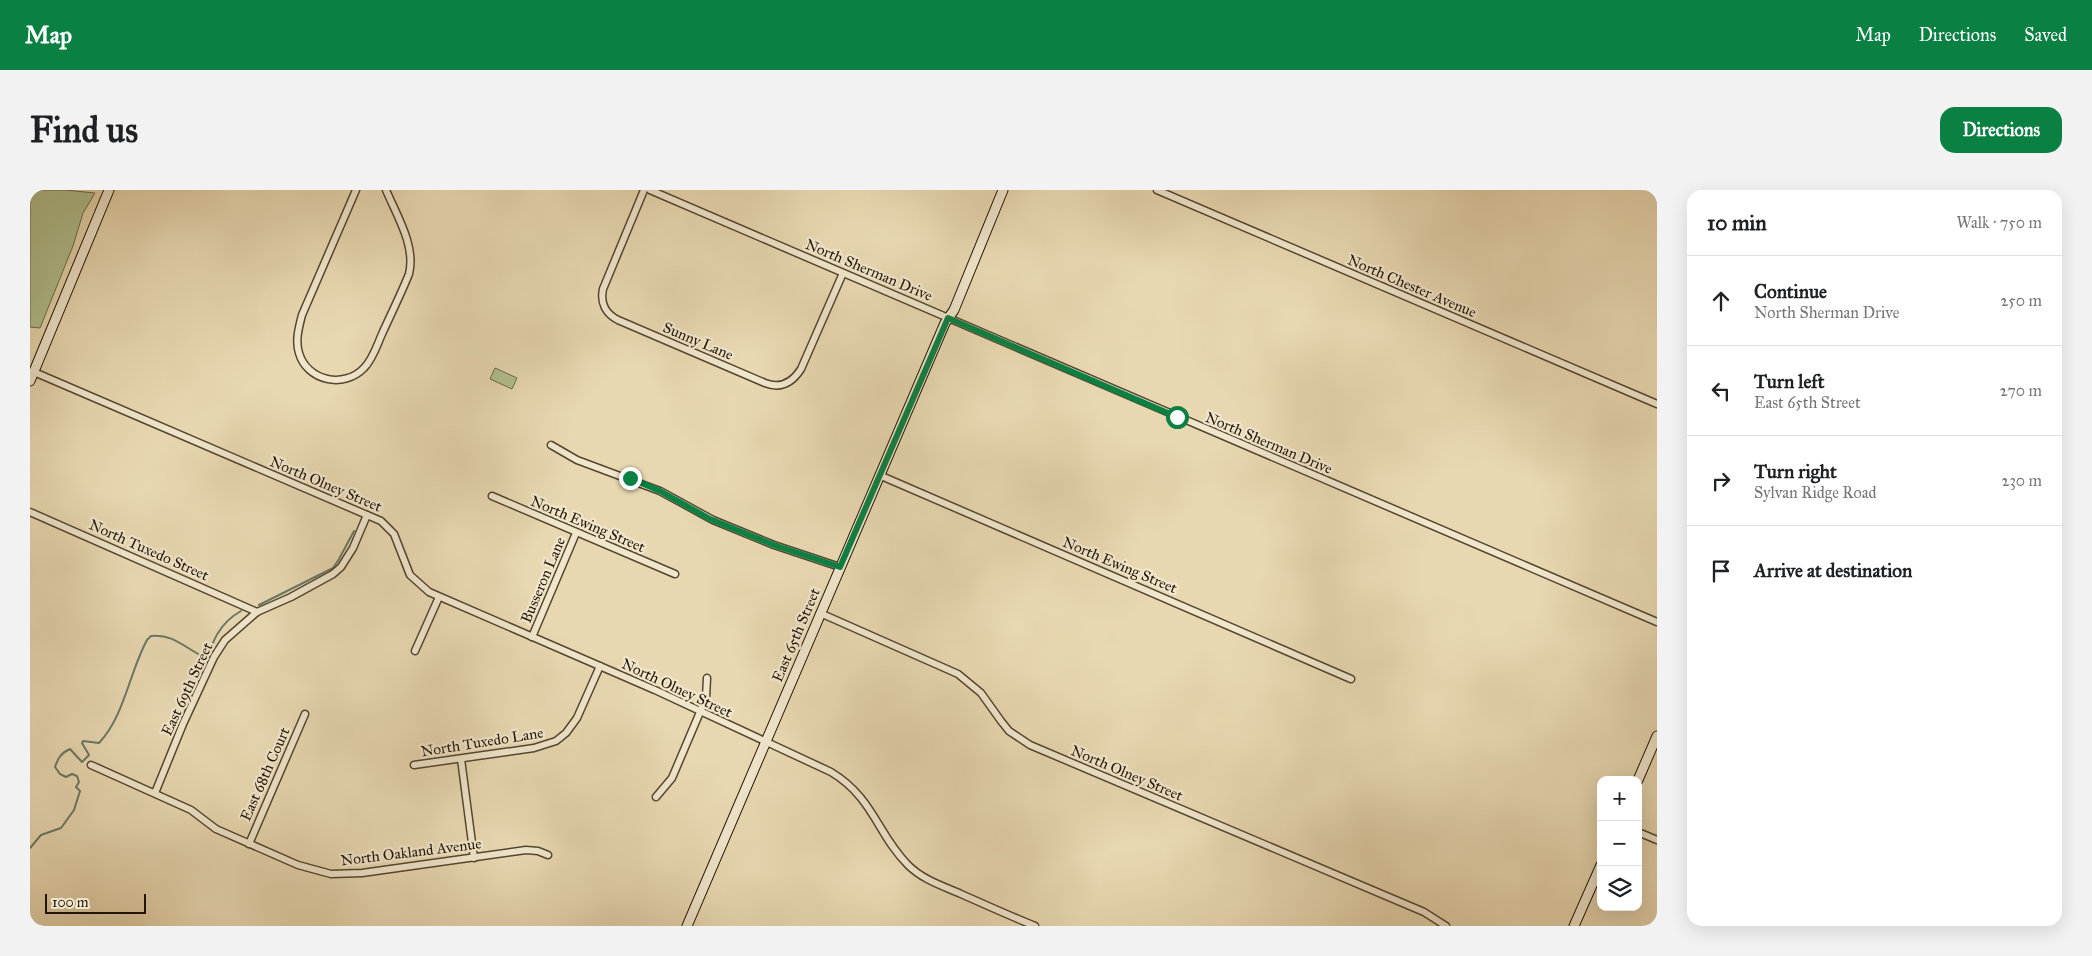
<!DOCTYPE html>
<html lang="en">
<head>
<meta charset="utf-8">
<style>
  body { margin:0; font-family:"IM FELL Great Primer",serif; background:#f2f2f2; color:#202124 }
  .controls { position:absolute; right:15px; bottom:15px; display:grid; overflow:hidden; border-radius:10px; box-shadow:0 5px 20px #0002 }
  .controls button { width:45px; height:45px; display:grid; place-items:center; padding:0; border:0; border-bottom:1px solid #e0e0e0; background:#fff; color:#202124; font:25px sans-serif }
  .scale { position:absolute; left:15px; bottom:12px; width:101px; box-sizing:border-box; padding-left:5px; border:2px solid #221504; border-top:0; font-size:14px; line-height:18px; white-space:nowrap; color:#221504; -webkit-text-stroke:4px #f0e6cc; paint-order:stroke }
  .stop { position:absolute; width:15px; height:15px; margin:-11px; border:4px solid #0b8043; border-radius:50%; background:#fff }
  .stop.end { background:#0b8043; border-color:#fff; box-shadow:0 1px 5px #0008 }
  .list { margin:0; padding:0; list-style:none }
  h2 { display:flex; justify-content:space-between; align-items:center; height:65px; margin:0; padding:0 20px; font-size:21px }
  h2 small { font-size:16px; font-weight:400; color:#757577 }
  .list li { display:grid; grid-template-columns:32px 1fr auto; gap:15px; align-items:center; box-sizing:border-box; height:90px; padding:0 20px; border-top:1px solid #e0e0e0 }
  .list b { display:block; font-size:19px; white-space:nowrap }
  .list p { margin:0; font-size:16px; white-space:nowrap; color:#757577 }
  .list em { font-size:16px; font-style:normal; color:#757577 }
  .icon { flex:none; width:28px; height:28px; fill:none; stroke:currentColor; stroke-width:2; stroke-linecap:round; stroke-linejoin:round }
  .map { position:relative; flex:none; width:1627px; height:736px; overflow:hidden; border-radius:15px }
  header { display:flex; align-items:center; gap:30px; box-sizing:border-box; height:70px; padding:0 25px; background:#0b8043; color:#fff }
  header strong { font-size:24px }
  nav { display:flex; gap:28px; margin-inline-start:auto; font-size:18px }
  .intro { display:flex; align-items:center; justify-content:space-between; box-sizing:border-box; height:120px; padding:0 30px }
  h1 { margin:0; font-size:35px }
  .button { padding:12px 22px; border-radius:15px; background:#0b8043; color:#fff; font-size:18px; font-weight:700 }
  main { display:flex; gap:30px; padding:0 30px }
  aside { flex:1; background:#fff; border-radius:15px; box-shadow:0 5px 20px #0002 }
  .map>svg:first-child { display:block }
  .green { fill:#b1c08f; stroke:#6a6a4a }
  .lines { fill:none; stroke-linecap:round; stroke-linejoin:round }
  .stream { stroke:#697966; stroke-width:2 }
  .street-casing { stroke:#54462f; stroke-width:9 }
  .secondary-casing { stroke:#221504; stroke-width:11 }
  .street { stroke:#f0e6cc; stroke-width:6 }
  .secondary { stroke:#f0e6cc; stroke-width:9 }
  .route { stroke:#0b8043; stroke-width:6 }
  .labels { text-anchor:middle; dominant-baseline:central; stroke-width:4.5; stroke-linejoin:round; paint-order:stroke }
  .street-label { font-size:15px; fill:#221504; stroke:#f0e6cc }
</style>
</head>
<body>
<header>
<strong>Map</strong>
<nav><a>Map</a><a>Directions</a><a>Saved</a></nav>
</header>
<div class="intro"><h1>Find us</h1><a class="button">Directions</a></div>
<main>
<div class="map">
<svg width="1627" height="736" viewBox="0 0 1627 736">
  <rect width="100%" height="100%" fill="#e8d8b1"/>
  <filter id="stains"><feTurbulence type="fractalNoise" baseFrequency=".004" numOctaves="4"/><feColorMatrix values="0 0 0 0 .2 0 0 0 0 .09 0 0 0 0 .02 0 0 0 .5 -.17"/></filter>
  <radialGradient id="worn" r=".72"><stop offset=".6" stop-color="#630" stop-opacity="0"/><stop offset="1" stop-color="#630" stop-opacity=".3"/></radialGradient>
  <g class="green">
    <path d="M0,0H35L65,3L53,23L43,56L10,138L0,137Z"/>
    <path d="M465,178L487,188L482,199L460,189Z"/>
  </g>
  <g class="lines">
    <g class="stream">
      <path d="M229,415L303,378L309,369L324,341"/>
      <path d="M0,658L11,645L31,638L44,620L50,601L46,597L49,592L47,586L42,584L36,587L30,584L25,577C28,568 31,563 40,559L52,572L59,565L52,553L53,551L69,553C95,525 99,483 117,450L121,446C143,443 156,459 174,467C181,462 183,450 188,443C194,433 202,426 211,421"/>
    </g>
    <defs>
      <g id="street">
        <path d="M326,0L272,125C269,137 265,150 269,163C277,191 314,199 334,178C343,169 347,155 352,144C361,124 371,104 379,84C386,56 367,26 356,0"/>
        <path d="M614,0L573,99C570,113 576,124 588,130L735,193C750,199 762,193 771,179L813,83"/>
        <path d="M620,0L1627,432"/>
        <path d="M1127,0L1627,214"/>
        <path d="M4,182L351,331L364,344L380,385L399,402L625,500L801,582C844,608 847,644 878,675C893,690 913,696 931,704C956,715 980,726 1005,736"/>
        <path d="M521,255L547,270L630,301L683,330L744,355L810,377"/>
        <path d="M849,285L1321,489"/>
        <path d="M462,306L645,384"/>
        <path d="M0,322L227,422"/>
        <path d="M790,423L928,484L951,503L971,531L979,541L1000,555L1394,722L1416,736"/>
        <path d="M502,447L546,343"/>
        <path d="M385,461L409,407"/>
        <path d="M431,569L444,668"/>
        <path d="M61,575L161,620L186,639L268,675L301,684L332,683L496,660L508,661L518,665"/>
        <path d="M384,575L504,558L526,551L536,543L547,528L570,476"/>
        <path d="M125,603L153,534L184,467L195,450L227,422L261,407L303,384L311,377L323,358L337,325"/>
        <path d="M626,607L642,588L676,508L677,488"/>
        <path d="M1608,642L1627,650"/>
        <path d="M219,654L275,524"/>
      </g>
      <g id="secondary">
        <path d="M0,191L79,0"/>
        <path d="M1608,590L1627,546"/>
        <path d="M657,736L915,133L924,120L973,0"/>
        <path d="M1544,736L1571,675"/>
      </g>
    </defs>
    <use href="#street" class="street-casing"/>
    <use href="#secondary" class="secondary-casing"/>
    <use href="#street" class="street"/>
    <use href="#secondary" class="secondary"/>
  </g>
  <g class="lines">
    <path class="route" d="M600,288L630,301L680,329L744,355L810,377L918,128L1147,227"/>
  </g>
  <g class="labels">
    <g class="street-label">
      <text transform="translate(839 80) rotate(23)">North Sherman Drive</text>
      <text transform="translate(1382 96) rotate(23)">North Chester Avenue</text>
      <text transform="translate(668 151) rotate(23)">Sunny Lane</text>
      <text transform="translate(1239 253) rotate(23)">North Sherman Drive</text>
      <text transform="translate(296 294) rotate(23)">North Olney Street</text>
      <text transform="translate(558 334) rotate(23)">North Ewing Street</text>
      <text transform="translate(119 360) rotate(24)">North Tuxedo Street</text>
      <text transform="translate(1090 375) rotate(23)">North Ewing Street</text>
      <text transform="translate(513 390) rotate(-67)">Busseron Lane</text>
      <text transform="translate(766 445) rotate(-67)">East 65th Street</text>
      <text transform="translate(647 498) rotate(25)">North Olney Street</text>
      <text transform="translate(157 499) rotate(-65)">East 69th Street</text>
      <text transform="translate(452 552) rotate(-9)">North Tuxedo Lane</text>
      <text transform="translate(1097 583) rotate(23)">North Olney Street</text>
      <text transform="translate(235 584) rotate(-66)">East 68th Court</text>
      <text transform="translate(381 662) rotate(-7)">North Oakland Avenue</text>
    </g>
  </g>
  <rect width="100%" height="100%" filter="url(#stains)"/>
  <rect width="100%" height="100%" fill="url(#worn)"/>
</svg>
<div class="controls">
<button>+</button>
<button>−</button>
<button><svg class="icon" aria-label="layers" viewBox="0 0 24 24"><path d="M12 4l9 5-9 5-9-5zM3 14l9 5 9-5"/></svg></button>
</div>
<div class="scale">100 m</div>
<div class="stop" style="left:1147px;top:227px"></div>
<div class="stop end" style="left:600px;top:288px"></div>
</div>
<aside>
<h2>10 min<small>Walk · 750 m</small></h2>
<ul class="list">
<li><svg class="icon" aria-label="ahead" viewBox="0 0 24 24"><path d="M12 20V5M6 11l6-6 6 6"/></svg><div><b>Continue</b><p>North Sherman Drive</p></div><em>250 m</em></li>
<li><svg class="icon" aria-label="left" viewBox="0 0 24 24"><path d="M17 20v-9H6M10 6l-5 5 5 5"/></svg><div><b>Turn left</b><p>East 65th Street</p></div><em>270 m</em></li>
<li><svg class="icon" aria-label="right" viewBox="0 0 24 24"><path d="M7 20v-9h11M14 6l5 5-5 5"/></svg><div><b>Turn right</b><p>Sylvan Ridge Road</p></div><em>230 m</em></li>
<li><svg class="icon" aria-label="arrive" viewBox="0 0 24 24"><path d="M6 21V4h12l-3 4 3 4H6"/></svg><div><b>Arrive at destination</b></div></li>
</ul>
</aside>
</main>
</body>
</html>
